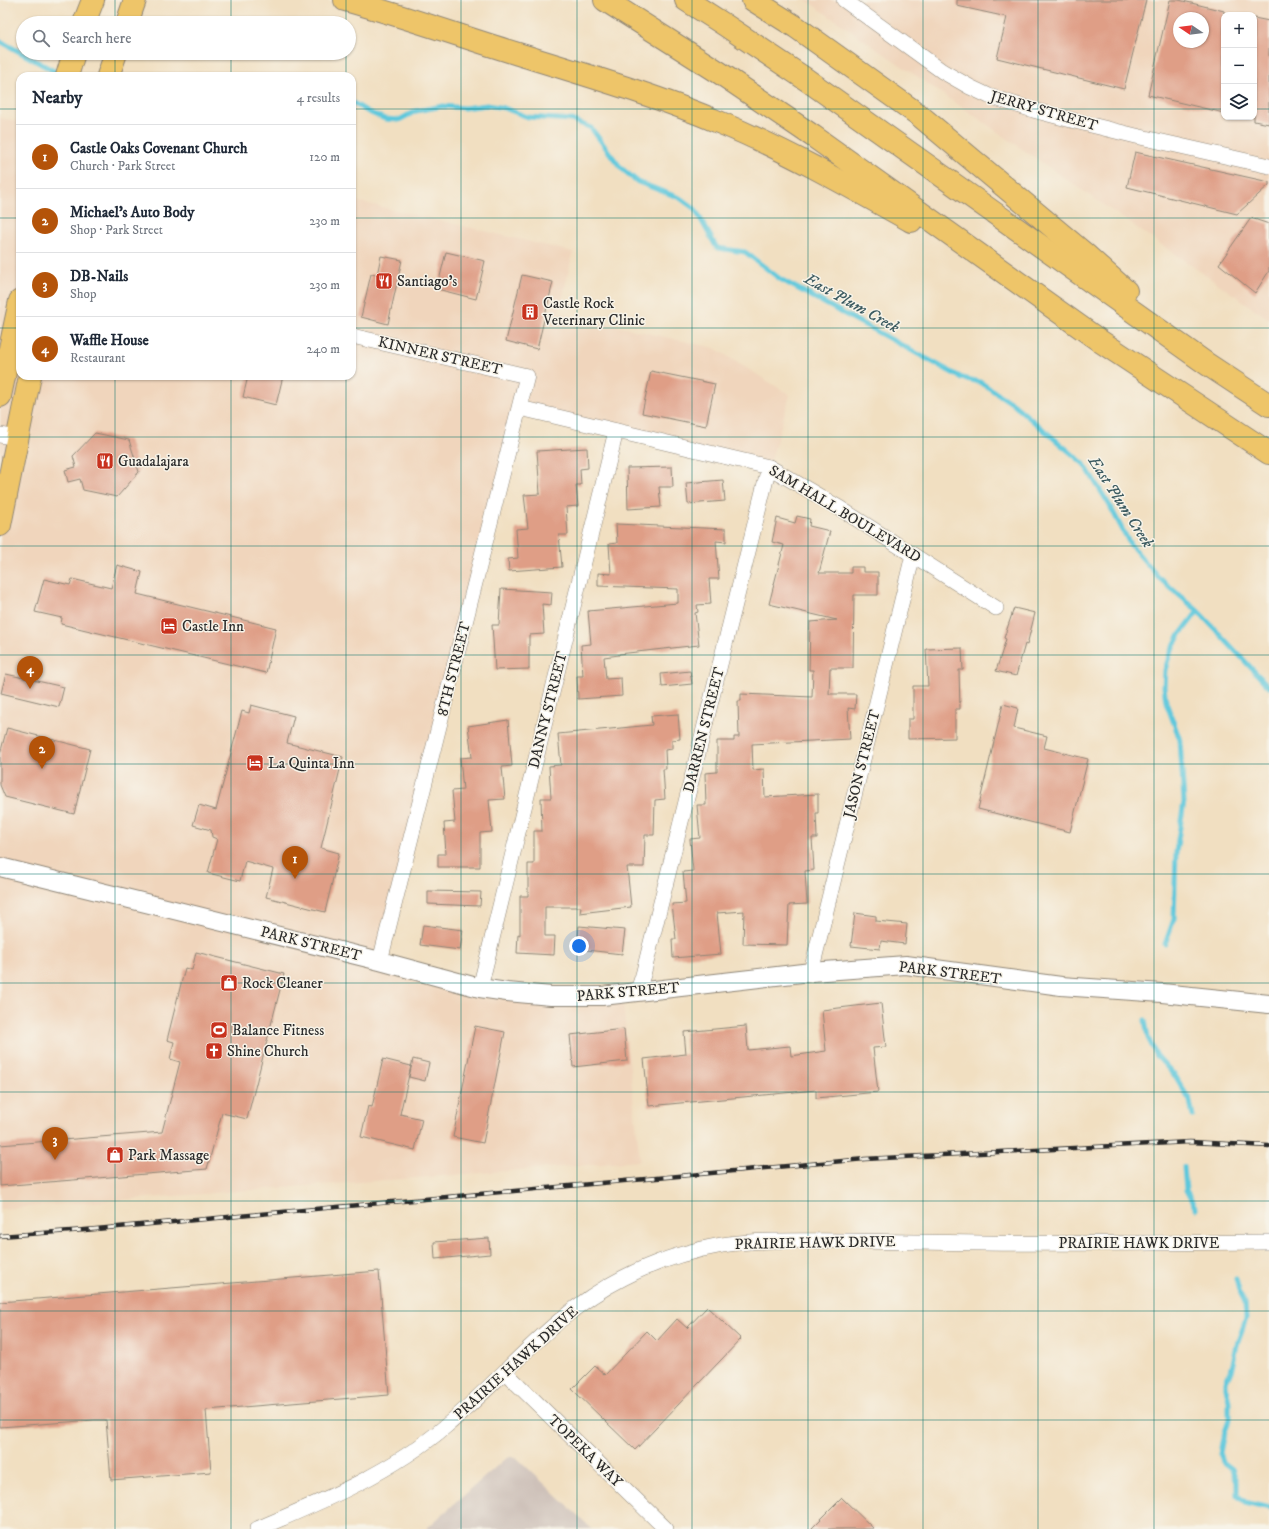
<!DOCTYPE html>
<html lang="en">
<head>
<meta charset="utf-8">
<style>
  body { margin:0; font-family:"IM FELL DW Pica",serif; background:#f6f6f7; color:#1f2937 }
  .controls { position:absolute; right:12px; top:12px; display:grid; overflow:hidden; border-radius:8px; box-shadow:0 1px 3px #0004 }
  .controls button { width:36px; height:36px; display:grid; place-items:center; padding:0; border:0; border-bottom:1px solid #e0e1e3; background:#fff; color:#1f2937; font:20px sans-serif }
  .compass { position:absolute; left:1173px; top:12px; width:36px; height:36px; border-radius:50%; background:#fff; box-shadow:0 1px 3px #0004; rotate:283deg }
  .you { position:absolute; left:579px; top:946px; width:14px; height:14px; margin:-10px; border:3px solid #fff; border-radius:50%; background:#1a73e8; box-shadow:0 0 0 6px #1a73e833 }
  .badge { display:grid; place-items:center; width:26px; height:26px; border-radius:50%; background:#b45309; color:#fff; font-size:13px; font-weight:700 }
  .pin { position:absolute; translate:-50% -33px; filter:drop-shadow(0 1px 2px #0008) }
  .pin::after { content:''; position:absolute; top:21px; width:14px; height:12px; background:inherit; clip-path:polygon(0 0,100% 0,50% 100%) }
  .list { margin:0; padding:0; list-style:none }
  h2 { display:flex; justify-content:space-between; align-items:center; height:52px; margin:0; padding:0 16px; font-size:17px }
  h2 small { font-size:13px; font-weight:400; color:#747a83 }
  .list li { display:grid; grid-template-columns:26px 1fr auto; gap:12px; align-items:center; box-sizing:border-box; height:64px; padding:0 16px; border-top:1px solid #e0e1e3 }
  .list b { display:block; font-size:15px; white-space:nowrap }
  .list p { margin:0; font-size:13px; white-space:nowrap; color:#747a83 }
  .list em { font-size:13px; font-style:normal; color:#747a83 }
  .icon { flex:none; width:22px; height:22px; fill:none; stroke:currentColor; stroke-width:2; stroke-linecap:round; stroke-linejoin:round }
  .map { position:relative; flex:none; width:1269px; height:1529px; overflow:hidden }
  .search { position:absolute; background:#fff; box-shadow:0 1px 3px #0004; left:16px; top:16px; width:340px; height:44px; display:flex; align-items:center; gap:10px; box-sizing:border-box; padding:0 14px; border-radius:22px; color:#747a83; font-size:15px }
  .panel { position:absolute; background:#fff; box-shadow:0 1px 3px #0004; left:16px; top:72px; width:340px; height:308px; border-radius:12px }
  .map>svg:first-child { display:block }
  .built { fill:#f0d5bc; fill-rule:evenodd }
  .industrial { fill:#cec1b9 }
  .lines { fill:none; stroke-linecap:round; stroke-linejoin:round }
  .stream { stroke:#5fc8dc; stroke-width:5 }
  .building { fill:#df9e86; fill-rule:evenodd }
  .minor-casing { stroke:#8e8576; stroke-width:16 }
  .tertiary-casing { stroke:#8e8576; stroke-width:20 }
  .primary-casing { stroke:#8e8576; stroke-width:24 }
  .motorway-casing { stroke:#8e8576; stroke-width:24 }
  .minor { stroke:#fff; stroke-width:15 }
  .tertiary { stroke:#fff; stroke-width:18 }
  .primary { stroke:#eec569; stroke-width:22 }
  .motorway { stroke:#eec569; stroke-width:22 }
  .rail-casing { stroke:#2b2b2b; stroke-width:4.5 }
  .rail { stroke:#f7f3e8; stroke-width:3; stroke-dasharray:9; stroke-linecap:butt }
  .grid { fill:none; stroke:#0f766e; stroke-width:1; stroke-opacity:0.55 }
  .labels { text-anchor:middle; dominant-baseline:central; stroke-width:3; stroke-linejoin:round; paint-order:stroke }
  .street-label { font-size:15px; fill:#2b2b2b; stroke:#f7f3e8 }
  .poi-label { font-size:15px; fill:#2b2b2b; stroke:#f7f3e8; text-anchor:start }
  .water-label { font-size:16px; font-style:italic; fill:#3b5a60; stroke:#f7f3e8 }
</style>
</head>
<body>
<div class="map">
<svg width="1269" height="1529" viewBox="0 0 1269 1529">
  <rect width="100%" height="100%" fill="#f7f3e8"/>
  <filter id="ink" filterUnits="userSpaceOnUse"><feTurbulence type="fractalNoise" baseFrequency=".025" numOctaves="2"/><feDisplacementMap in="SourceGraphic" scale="8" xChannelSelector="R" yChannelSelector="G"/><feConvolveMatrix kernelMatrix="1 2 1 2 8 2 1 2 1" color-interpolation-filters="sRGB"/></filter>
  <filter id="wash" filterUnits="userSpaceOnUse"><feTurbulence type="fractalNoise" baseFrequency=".012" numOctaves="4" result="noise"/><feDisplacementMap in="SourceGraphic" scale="16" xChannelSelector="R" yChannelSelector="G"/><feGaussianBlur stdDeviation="0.9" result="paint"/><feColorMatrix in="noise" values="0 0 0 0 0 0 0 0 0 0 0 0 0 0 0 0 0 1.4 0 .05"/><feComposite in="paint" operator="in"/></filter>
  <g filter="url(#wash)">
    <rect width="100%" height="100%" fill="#f1dfc1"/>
    <g class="built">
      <path d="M806,0H1269V319L976,117ZM1224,15H1254V117H1224ZM1179,18H1203V42H1179Z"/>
      <path d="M0,118L20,122V376H352V200L573,252L559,313L714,348L790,395L769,467L520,409L380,961L480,988L622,994L640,1161L0,1209Z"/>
    </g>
    <path class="industrial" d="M507,1457H516L592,1529H426Z"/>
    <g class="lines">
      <g class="stream">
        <path d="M0,41L52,70L62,74"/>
        <path d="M352,102L368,112L385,119L399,120L416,111L443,106L464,108L487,105L504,108L528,117L572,120L591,128L621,168L638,182L680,198L695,209L717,248L745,252L780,279L962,378L980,382L1013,404L1084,464L1110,506L1130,544L1159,578L1198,611L1269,687"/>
        <path d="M1165,944L1174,919L1176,852L1184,802L1180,740L1166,702L1164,687L1165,670L1170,653L1179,636L1198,611"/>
        <path d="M1145,1020L1148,1038L1157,1056L1176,1077L1190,1101L1193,1116"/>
        <path d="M1184,1167L1186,1190L1196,1209"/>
        <path d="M1236,1279L1239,1291L1245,1303L1246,1319L1238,1341L1231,1371L1226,1382V1388L1229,1401V1420L1223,1438L1220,1454L1223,1462L1232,1469L1237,1482V1495L1245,1502L1269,1508"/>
      </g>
    </g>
    <g id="blocks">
      <g class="building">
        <path d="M957,0H1146L1124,89L997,58L1007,17L957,6Z"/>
        <path d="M1170,0H1179L1224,11V113L1148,95ZM1179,18H1203V42H1179Z"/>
        <path d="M1254,18L1269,21V124L1254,121Z"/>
        <path d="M1135,152L1269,182V185L1237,214L1127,187Z"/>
        <path d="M1251,218L1269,224V271L1255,293L1219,264Z"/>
        <path d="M446,252L485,261L476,299L437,289Z"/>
        <path d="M381,256L402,260L388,324L361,317L371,274L377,275Z"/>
        <path d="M522,275L553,282L537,349L506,341Z"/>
        <path d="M651,371L715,384L706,426L642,413Z"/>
        <path d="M248,376H283L276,405L243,397Z"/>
        <path d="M95,433L129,440L139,472L117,497L83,490L80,479L68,482L65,470L76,467L73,456Z"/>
        <path d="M587,448L588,468L580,469L581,485H576L578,506L566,507L568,535H559L562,567L509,571L508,559L518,558L516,529L528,528L524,495L540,494L537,451Z"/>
        <path d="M672,467L673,487H659L661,507L628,509L627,468Z"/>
        <path d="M723,480L725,501L688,504L686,483Z"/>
        <path d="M797,516L810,519L809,526L830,531L819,573H851V567H863V572H878V595H854L853,668H830L829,694H856L855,709L848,708L850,739L752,744L753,770L764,769L765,797L818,794V813H816L817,838H812L814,870L805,871L807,904L789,905L787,945L743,944L744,911L717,913L721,954L673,958L672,939H676L672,904L686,903L683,872L693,871L690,839L700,838L697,805H706L705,773L717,772V741H734V737H739L738,701H741V694L812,697L813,670H809L810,622L837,620L769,604L784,545L772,542L777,518L795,523Z"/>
        <path d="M616,524L726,529V542L716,541L719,579H709L711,604L697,605L698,612L695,613L699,645L619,654V655L604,657L606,679L621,678L622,696L578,699L577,676H583L581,645L591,644L588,611L678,603V589L598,586V573L611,574L609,544L617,543Z"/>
        <path d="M117,565L142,572L137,594L276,628L266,673L61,624L62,618L35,612L44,579L70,585L72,579L111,588Z"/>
        <path d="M501,589L552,592L551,605L542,604L544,634L529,635V669L495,670L492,625H499Z"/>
        <path d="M1014,608L1035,613L1027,645L1025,644L1016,676L996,671L1006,639L1004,638Z"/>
        <path d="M962,648L963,670H959L960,709H955V738L908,739V719H913V686H928L926,649Z"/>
        <path d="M690,671L692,684L662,687L661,674Z"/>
        <path d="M6,674L64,687L59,707L1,693Z"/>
        <path d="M1003,704L1018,708L1014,728L1047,736L1044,748L1088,759L1070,832L978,809Z"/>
        <path d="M251,705L294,716L287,743L343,757L321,848L339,853L325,912L266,897L273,869L245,861L240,881L208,873L217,839L212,837L211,830L193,825L199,805L216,810L242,711L249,713Z"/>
        <path d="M678,714L680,739L672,740V749L665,750L666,769H663L665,799L655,800L654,835H645L644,867H627L631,907L580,913L581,907H545V936H555L554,955L517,953L518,934L520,935V896H528V864H534V831H542L541,798H551L549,766L561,765L558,734L652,725L651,716Z"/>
        <path d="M508,720L512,766L502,767L505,799L489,800L492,832L480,833V867H438V854H446L444,823L455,822L452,791L463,790L460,758L472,757L468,726Z"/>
        <path d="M7,728L90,749L74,814L5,797L0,785V754Z"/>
        <path d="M428,891L481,892L480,906L428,904Z"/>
        <path d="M855,913L876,916V921L907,924L905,944L881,941L880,949L851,946Z"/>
        <path d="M423,925L463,930L460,950L420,945Z"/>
        <path d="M579,926L625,930L622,954L577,949Z"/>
        <path d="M196,952L284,974L247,1119L222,1113L207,1169L0,1186V1145L162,1132L180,1062L170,1059L174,1042L167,1040L185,968L192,970Z"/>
        <path d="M881,1003L886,1047L873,1048L878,1092L816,1098V1090L649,1106L644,1059L686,1054L684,1032L746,1026L748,1050L790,1046L791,1056L826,1051L822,1010Z"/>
        <path d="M475,1026L505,1032L483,1143L453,1137Z"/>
        <path d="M624,1029L627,1061L573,1067L570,1035Z"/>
        <path d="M383,1059L411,1066L400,1114L422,1119L415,1150L361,1137L368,1106L372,1107Z"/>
        <path d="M413,1059L429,1063L425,1081L409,1077Z"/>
        <path d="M489,1238L490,1254L435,1259L434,1242Z"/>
        <path d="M379,1271L389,1395L206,1410L211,1472L111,1480L106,1420H94L0,1427V1302Z"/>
        <path d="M707,1307L741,1339L635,1450L572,1389L595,1366L605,1375L647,1331L657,1341L677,1319L687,1328Z"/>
        <path d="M842,1498L874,1529H811Z"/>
      </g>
    </g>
  </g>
  <g filter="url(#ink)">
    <use href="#blocks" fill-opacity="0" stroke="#8e8576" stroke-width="1"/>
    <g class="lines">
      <defs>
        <g id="minor">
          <path d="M844,0L942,71L970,87L989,96L1033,110L1075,121L1136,136L1269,166"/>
          <path d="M352,336L527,376L380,961"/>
          <path d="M520,408L769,467L841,509L996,608"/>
          <path d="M0,435L18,438"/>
          <path d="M811,972L913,555"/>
          <path d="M480,988L616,431"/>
          <path d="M637,993L643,975L769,467"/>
          <path d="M505,1372L666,1529"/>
          <path d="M257,1529C323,1501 391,1473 446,1426C505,1377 553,1313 623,1278C654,1262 688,1251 722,1245C764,1239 807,1241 849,1241C893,1242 938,1242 982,1243C1078,1244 1173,1243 1269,1242"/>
        </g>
        <path id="tertiary" d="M0,867L380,961L480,988L507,992L551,996H602L811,972L906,965L1061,986L1162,993L1269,1004"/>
        <g id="primary">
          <path d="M84,23L93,0"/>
          <path d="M127,23L135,0"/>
          <path d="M67,76L74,53"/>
          <path d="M108,76L116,53"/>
          <path d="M0,396L20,301"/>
          <path d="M0,525L30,376"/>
        </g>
        <g id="motorway">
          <path d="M345,0C403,16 460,36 518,54C586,75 655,95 721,123C786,150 849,186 911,221"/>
          <path d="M605,0L720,73L813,136L1100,341L1269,453"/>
          <path d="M686,0L725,25L807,80L1207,364L1269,405"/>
          <path d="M753,0L796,27L919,115L1086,255L1126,291"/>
        </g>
      </defs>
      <use href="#minor" class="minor-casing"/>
      <use href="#tertiary" class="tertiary-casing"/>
      <use href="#primary" class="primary-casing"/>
      <use href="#motorway" class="motorway-casing"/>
      <use href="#minor" class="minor"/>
      <use href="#tertiary" class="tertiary"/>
      <use href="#primary" class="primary"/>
      <use href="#motorway" class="motorway"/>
      <defs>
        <path id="rail" d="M0,1236L85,1230L865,1159L1190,1142L1269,1146"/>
      </defs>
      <use href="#rail" class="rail-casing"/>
      <use href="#rail" class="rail"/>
    </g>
  </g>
  <path class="grid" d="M115,0V23M231,0V23M346,0V23M461,0V1529M577,0V1529M692,0V1529M808,0V1529M923,0V1529M1038,0V1529M1154,0V1529M115,53V76M231,53V76M346,53V76M0,109H20M352,109H1224M1254,109H1269M0,218H20M352,218H1269M0,328H20M352,328H1269M115,376V1529M231,376V1529M346,376V1529M0,437H1269M0,546H1269M0,655H1269M0,764H1269M0,874H1269M0,983H1269M0,1092H1269M0,1201H1269M0,1311H1269M0,1420H1269"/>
  <defs>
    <symbol id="restaurant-square" viewBox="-11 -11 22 22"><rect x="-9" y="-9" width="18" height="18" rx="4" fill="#c8321e" stroke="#f7f3e8"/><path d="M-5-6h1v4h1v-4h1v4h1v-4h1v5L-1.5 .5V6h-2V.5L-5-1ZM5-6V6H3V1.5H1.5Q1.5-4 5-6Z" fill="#fff"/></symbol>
    <symbol id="building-square" viewBox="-11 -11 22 22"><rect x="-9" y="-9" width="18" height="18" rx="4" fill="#c8321e" stroke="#f7f3e8"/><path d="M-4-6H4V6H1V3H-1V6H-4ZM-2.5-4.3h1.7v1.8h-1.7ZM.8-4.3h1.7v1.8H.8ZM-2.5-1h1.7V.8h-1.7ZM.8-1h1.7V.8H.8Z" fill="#fff"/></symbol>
    <symbol id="hotel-square" viewBox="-11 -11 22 22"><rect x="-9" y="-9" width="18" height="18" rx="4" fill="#c8321e" stroke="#f7f3e8"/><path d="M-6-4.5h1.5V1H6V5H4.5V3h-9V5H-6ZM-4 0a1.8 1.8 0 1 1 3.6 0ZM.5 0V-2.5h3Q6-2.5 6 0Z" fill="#fff"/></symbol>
    <symbol id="shop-square" viewBox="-11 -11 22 22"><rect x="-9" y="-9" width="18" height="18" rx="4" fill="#c8321e" stroke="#f7f3e8"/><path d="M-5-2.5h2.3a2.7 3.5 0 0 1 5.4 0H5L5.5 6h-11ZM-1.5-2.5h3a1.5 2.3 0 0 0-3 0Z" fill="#fff"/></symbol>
    <symbol id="stadium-square" viewBox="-11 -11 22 22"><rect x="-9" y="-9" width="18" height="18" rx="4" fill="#c8321e" stroke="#f7f3e8"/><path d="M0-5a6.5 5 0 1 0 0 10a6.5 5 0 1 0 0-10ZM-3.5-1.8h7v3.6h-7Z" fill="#fff"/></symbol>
    <symbol id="church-square" viewBox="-11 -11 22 22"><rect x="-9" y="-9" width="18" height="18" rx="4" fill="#c8321e" stroke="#f7f3e8"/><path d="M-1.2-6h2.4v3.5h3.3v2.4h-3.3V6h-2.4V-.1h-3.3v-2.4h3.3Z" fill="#fff"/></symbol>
  </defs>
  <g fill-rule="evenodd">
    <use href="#restaurant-square" x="374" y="271" width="20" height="20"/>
    <use href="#building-square" x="520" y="302" width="20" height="20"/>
    <use href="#restaurant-square" x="95" y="451" width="20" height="20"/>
    <use href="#hotel-square" x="159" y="616" width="20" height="20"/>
    <use href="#hotel-square" x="245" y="753" width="20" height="20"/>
    <use href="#shop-square" x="219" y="973" width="20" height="20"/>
    <use href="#stadium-square" x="209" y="1020" width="20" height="20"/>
    <use href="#church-square" x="204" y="1041" width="20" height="20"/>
    <use href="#shop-square" x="105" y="1145" width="20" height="20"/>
  </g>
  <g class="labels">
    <g class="street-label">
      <text transform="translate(1044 111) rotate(16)">JERRY STREET</text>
      <text transform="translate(440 356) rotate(13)">KINNER STREET</text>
      <text transform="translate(845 514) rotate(31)">SAM HALL BOULEVARD</text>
      <text transform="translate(454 669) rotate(-76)">8TH STREET</text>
      <text transform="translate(548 710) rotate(-76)">DANNY STREET</text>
      <text transform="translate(704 730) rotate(-76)">DARREN STREET</text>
      <text transform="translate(862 764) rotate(-76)">JASON STREET</text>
      <text transform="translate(311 944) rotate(14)">PARK STREET</text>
      <text transform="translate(950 973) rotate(7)">PARK STREET</text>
      <text transform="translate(628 992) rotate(-5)">PARK STREET</text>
      <text transform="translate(815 1243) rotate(-1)">PRAIRIE HAWK DRIVE</text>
      <text x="1139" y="1243">PRAIRIE HAWK DRIVE</text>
      <text transform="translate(516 1363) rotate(-42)">PRAIRIE HAWK DRIVE</text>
      <text transform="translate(585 1451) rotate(44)">TOPEKA WAY</text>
    </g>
    <g class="poi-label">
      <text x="397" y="281">Santiago's</text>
      <text x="543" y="303">Castle Rock<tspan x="543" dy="17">Veterinary Clinic</tspan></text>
      <text x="118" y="461">Guadalajara</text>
      <text x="182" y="626">Castle Inn</text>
      <text x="268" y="763">La Quinta Inn</text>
      <text x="242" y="983">Rock Cleaner</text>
      <text x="232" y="1030">Balance Fitness</text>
      <text x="227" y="1051">Shine Church</text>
      <text x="128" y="1155">Park Massage</text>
    </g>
    <g class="water-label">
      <text transform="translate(852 303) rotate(29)">East Plum Creek</text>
      <text transform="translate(1121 502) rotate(57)">East Plum Creek</text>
    </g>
  </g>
</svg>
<div class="controls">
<button>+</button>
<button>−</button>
<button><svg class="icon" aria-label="layers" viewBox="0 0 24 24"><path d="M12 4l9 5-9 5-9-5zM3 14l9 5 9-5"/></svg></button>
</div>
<svg class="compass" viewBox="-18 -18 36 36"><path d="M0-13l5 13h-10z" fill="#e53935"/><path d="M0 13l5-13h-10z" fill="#747a83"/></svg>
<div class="you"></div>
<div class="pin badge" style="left:295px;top:879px">1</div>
<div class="pin badge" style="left:42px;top:769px">2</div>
<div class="pin badge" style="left:55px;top:1160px">3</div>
<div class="pin badge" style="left:30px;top:689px">4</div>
<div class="search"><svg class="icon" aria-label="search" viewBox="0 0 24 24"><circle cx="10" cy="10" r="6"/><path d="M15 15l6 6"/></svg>Search here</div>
<section class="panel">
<h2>Nearby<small>4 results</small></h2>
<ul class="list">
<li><span class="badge">1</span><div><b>Castle Oaks Covenant Church</b><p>Church · Park Street</p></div><em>120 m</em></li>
<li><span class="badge">2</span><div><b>Michael's Auto Body</b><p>Shop · Park Street</p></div><em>230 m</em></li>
<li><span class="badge">3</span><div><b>DB-Nails</b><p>Shop</p></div><em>230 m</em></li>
<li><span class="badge">4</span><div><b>Waffle House</b><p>Restaurant</p></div><em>240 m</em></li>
</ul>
</section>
</div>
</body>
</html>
